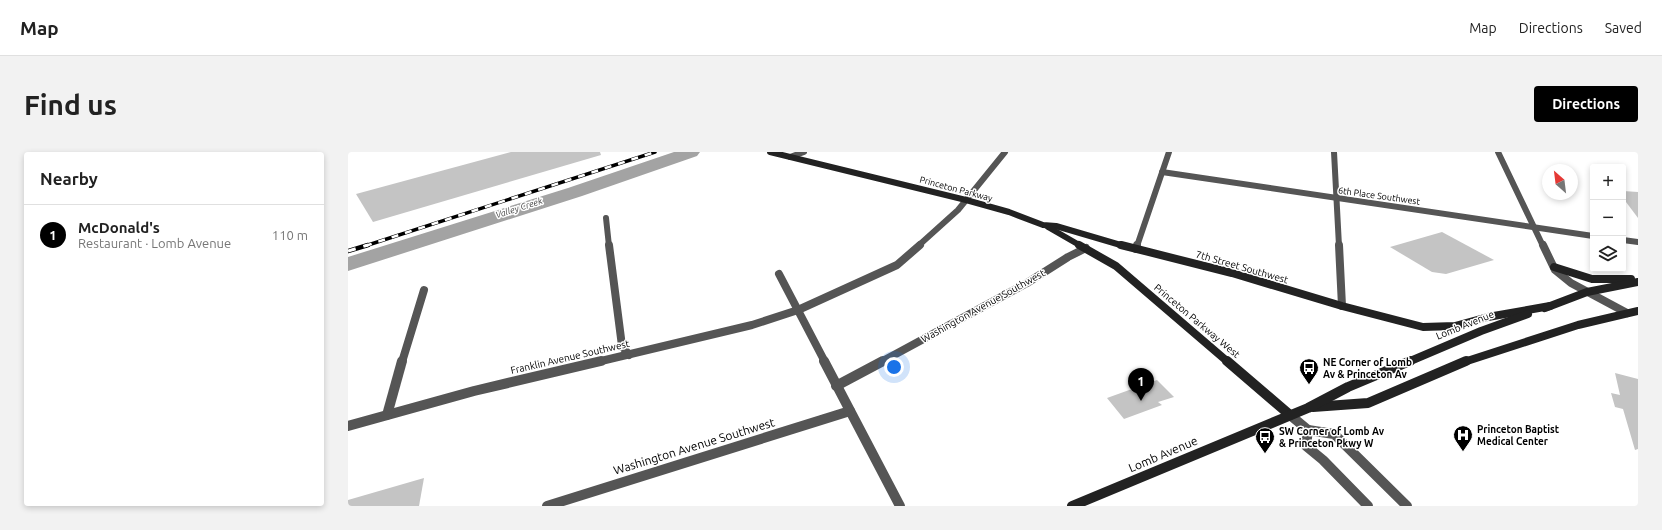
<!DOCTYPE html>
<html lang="en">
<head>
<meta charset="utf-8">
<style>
  body { margin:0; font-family:Ubuntu,sans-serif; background:#f2f2f2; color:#222 }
  .controls { position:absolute; right:12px; top:12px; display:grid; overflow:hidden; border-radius:4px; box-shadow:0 2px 6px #0003 }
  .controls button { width:36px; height:36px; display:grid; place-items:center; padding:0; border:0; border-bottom:1px solid #e0e0e0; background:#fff; color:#222; font:20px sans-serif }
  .compass { position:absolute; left:1194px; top:12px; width:36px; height:36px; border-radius:50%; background:#fff; box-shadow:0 2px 6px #0003; rotate:332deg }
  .you { position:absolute; left:546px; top:215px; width:14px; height:14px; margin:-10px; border:3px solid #fff; border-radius:50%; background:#1a73e8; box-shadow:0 0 0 6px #1a73e833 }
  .badge { display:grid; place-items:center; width:26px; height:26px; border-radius:50%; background:#000; color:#fff; font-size:13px; font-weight:700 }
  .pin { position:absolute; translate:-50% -33px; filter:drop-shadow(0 1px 2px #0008) }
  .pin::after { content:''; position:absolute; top:21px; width:14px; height:12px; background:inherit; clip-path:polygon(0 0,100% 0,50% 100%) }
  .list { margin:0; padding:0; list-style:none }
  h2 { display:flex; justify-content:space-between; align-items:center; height:52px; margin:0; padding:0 16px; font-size:17px }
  h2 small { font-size:13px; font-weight:400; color:#767676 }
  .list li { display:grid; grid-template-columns:26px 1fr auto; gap:12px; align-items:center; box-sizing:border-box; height:60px; padding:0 16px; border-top:1px solid #e0e0e0 }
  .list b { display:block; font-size:15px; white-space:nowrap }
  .list p { margin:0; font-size:13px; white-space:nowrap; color:#767676 }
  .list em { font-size:13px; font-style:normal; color:#767676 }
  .icon { flex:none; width:22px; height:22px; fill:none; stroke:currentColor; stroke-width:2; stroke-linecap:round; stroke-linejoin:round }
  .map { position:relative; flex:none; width:1290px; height:354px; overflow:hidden; border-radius:4px }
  header { display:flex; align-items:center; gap:24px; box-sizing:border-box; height:56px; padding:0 20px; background:#fff; border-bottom:1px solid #e0e0e0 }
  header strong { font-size:19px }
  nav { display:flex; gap:22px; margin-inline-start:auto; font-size:14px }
  .intro { display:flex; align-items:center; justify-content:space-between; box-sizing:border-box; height:96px; padding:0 24px }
  h1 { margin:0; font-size:28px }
  .button { padding:10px 18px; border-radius:4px; background:#000; color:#fff; font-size:14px; font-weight:700 }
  main { display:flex; gap:24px; padding:0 24px }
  aside { flex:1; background:#fff; border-radius:4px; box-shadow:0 2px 6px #0003 }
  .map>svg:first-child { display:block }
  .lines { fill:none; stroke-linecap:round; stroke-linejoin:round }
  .river { fill:#a3a3a3; fill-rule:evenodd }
  .building { fill:#c4c4c4 }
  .street-far2 { stroke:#555; stroke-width:6 }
  .street-far1 { stroke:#555; stroke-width:8 }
  .street { stroke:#555; stroke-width:10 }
  .secondary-far2 { stroke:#222; stroke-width:6 }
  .secondary-far1 { stroke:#222; stroke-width:8 }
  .secondary { stroke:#222; stroke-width:10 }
  .rail-far1-casing { stroke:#000; stroke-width:3.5 }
  .rail-casing { stroke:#000; stroke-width:4.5 }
  .rail-far1 { stroke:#fff; stroke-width:2.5; stroke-dasharray:7; stroke-linecap:butt }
  .rail { stroke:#fff; stroke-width:3; stroke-dasharray:8; stroke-linecap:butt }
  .labels { text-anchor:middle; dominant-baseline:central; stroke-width:3; stroke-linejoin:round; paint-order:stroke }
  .far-street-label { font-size:9px; fill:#000; stroke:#fff }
  .far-water-label { font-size:9px; font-style:italic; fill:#444; stroke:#fff }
  .street-label { font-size:10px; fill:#000; stroke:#fff }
  .poi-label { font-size:10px; font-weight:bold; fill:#000; stroke:#fff; text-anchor:start }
  .near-street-label { font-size:12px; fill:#000; stroke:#fff }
</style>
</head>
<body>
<header>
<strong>Map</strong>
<nav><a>Map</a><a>Directions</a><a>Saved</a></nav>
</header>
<div class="intro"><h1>Find us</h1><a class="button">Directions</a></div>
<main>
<aside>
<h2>Nearby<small></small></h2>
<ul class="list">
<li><span class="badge">1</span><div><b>McDonald's</b><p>Restaurant · Lomb Avenue</p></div><em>110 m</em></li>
</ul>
</aside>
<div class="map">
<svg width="1290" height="354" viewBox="0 0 1290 354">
  <rect width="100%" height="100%" fill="#fff"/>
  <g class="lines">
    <path class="river" d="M326,0H352L349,4L234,44L0,119V105L220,36Z"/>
  </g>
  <g class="building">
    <path d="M163,0H252L253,3L25,70L8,42Z"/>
    <path d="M1275,39L1290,40V66L1275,46Z"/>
    <path d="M1094,80L1146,108L1098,122L1084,120L1042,95Z"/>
    <path d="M1267,221L1290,227V297L1287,298L1275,257L1267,255L1263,241L1272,243Z"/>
    <path d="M809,228L826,245L810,250L814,253L776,267L759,246Z"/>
    <path d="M76,326L71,354H0V348Z"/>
  </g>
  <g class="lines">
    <g class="street-far2">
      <path d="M986,0L991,94"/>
      <path d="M1150,0L1195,94"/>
      <path d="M442,5L456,0"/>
      <path d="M814,20L1245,84"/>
      <path d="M258,66L261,94"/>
      <path d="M1275,88L1290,90"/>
      <path d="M570,94L610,58L657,0"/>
      <path d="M789,94L821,0"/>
    </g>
    <g class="street-far1">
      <path d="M261,93L274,194L281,203"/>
      <path d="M991,93L994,154"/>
      <path d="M1195,93L1207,118L1223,131L1279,161"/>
      <path d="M788,97L789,93"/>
      <path d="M431,122L477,210"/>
      <path d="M54,210L76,138"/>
      <path d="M249,210L404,173L450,158L549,113L572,93"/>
      <path d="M533,210L679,131L720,105L738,96"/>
    </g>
    <g class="street">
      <path d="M476,209L552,354"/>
      <path d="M488,234L535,209"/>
      <path d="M39,263L54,209"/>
      <path d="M942,263L960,278L986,282L1059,354"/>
      <path d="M0,274L126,239L253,209"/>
      <path d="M960,278L958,294L975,308L1020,354"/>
      <path d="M199,354L502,259"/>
    </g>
    <g class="secondary-far2">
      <path d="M422,0L618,48L661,60L695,73L708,74L776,94"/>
      <path d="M700,75L733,94"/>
    </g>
    <g class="secondary-far1">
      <path d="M731,93L768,114L880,210"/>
      <path d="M773,93L884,121L994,154L1075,175L1107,174L1140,165L1202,154"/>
      <path d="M1206,115L1244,127H1283"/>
      <path d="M1197,156L1239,140L1290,130"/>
      <path d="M1060,210L1133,179L1180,162"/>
      <path d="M1116,210L1230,173L1290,159"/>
    </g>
    <g class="secondary">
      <path d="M879,209L942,263"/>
      <path d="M965,255L1020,251L1118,209"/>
      <path d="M724,354L960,256L1000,235L1062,209"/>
    </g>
    <defs>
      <path id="rail-far1" d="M17,94L307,0"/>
      <path id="rail" d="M0,99L20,93"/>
    </defs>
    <use href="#rail-far1" class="rail-far1-casing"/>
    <use href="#rail" class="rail-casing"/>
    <use href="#rail-far1" class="rail-far1"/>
    <use href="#rail" class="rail"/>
  </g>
  <defs>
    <symbol id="bus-pin" viewBox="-11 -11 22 30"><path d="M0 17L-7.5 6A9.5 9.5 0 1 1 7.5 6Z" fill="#000" stroke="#fff"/><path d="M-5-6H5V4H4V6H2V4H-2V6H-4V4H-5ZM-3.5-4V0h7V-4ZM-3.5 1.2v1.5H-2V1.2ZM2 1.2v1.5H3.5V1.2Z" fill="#fff"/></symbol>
    <symbol id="hospital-pin" viewBox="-11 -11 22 30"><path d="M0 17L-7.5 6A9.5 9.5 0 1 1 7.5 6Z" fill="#000" stroke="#fff"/><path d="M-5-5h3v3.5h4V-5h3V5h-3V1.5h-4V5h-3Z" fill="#fff"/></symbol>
  </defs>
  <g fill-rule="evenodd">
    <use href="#bus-pin" x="950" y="205" width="22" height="30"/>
    <use href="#hospital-pin" x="1104" y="272" width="22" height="30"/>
    <use href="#bus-pin" x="906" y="274" width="22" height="30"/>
  </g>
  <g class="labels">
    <g class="far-street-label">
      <text transform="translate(608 37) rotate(15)">Princeton Parkway</text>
      <text transform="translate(1031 44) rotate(8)">6th Place Southwest</text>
    </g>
    <g class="far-water-label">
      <text transform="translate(171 56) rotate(-18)">Valley Creek</text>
    </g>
    <g class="street-label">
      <text transform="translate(894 115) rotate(16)">7th Street Southwest</text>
      <text transform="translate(635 154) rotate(-29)">Washington Avenue Southwest</text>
      <text transform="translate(849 169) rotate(40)">Princeton Parkway West</text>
      <text transform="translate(1117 173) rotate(-22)">Lomb Avenue</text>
      <text transform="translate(222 205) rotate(-13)">Franklin Avenue Southwest</text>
    </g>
    <g class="poi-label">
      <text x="975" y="210">NE Corner of Lomb<tspan x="975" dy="12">Av &amp; Princeton Av</tspan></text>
      <text x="1129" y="277">Princeton Baptist<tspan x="1129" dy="12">Medical Center</tspan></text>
      <text x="931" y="279">SW Corner of Lomb Av<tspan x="931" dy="12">&amp; Princeton Pkwy W</tspan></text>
    </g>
    <g class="near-street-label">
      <text transform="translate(346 294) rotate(-17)">Washington Avenue Southwest</text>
      <text transform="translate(815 302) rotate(-23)">Lomb Avenue</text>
    </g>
  </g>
</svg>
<div class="controls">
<button>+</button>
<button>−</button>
<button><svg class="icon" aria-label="layers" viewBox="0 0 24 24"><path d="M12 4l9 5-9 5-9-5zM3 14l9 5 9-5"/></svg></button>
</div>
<svg class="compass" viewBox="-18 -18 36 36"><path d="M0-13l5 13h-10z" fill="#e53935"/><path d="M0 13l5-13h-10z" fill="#767676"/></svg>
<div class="you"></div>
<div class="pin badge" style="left:793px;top:249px">1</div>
</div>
</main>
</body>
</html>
